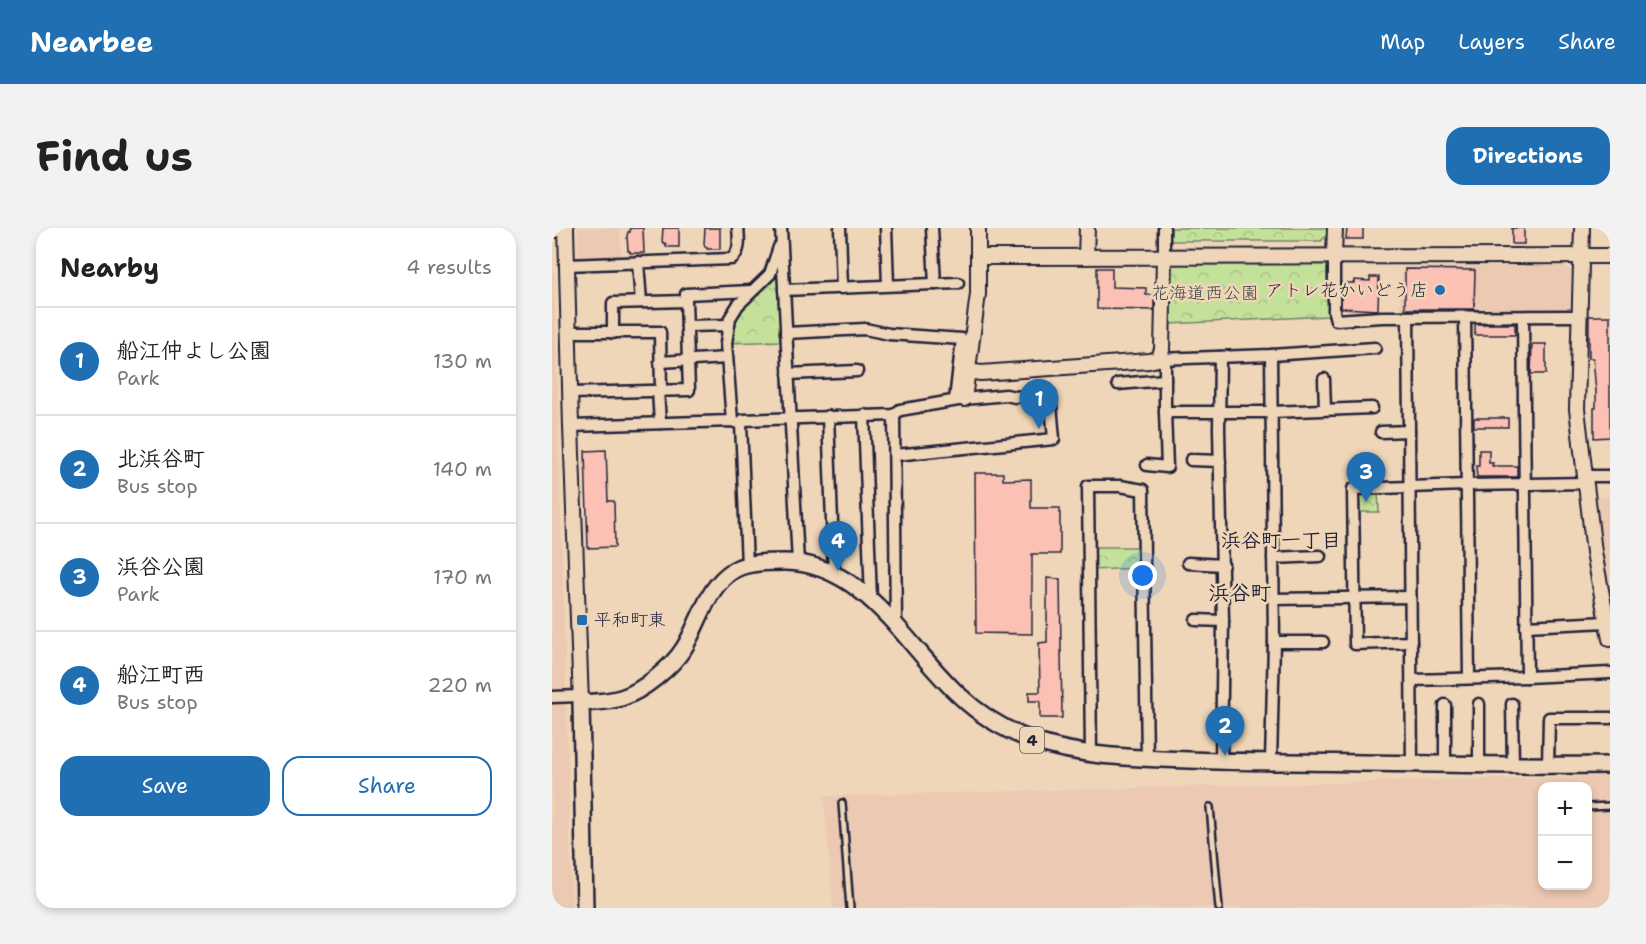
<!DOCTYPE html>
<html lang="en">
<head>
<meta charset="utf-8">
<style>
  body { margin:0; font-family:"Shantell Sans","Klee One",sans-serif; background:#f2f2f2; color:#222 }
  .controls { position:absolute; right:18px; bottom:18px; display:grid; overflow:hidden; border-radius:12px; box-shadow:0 3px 9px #0003 }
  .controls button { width:54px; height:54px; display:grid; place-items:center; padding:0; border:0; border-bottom:2px solid #e0e0e0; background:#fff; color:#222; font:30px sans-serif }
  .you { position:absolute; left:591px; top:348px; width:21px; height:21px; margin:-15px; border:4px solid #fff; border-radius:50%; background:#1a73e8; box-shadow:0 0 0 9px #1a73e833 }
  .badge { display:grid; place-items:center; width:39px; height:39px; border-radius:50%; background:#1f6fb2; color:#fff; font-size:20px; font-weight:700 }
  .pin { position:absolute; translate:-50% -50px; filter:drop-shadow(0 2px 3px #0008) }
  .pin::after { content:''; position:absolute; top:32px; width:21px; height:18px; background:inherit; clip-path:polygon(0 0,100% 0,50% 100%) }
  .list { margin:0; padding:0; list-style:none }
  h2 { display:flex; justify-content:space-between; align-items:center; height:78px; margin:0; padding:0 24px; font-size:26px }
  h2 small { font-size:20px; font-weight:400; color:#767676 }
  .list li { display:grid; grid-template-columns:39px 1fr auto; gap:18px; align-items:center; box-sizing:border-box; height:108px; padding:0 24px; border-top:2px solid #e0e0e0 }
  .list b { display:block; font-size:22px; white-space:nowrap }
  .list p { margin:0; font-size:20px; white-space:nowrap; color:#767676 }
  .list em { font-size:20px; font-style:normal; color:#767676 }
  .actions { display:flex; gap:12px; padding:18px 24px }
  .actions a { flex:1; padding:14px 0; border:2px solid #1f6fb2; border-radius:18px; text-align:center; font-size:21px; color:#1f6fb2 }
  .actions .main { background:#1f6fb2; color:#fff }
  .map { position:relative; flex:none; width:1058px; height:680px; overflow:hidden; border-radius:18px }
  header { display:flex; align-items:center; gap:36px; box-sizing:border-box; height:84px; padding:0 30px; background:#1f6fb2; color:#fff }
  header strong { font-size:28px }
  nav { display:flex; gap:33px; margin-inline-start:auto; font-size:21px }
  .intro { display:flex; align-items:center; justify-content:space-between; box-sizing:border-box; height:144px; padding:0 36px }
  h1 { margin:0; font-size:42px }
  .button { padding:15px 27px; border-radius:18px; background:#1f6fb2; color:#fff; font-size:21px; font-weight:700 }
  main { display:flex; gap:36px; padding:0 36px }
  aside { flex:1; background:#fff; border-radius:18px; box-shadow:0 3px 9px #0003 }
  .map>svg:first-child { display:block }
  .built { fill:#ebc9b2; fill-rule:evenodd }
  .park { fill:url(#park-crowns); stroke:#72826a; stroke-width:1.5 }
  .building { fill:#fbc1b4; stroke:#22223b; stroke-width:1.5 }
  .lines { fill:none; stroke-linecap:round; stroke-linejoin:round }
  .lane-casing { stroke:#22223b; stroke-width:10 }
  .street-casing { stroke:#22223b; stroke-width:15 }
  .secondary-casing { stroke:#22223b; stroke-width:18 }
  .primary-casing { stroke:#22223b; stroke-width:20 }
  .lane { stroke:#f0d6b8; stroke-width:5 }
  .street { stroke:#f0d6b8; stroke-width:10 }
  .secondary { stroke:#f0d6b8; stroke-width:14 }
  .primary { stroke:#f0d6b8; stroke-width:15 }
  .poi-dot { fill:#1f6fb2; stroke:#f0d6b8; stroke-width:2 }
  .labels { text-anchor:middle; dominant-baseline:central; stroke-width:5; stroke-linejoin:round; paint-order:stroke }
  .shield { fill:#f0d6b8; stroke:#605860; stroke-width:1.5 }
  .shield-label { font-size:16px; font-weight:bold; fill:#22223b }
  .poi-label { font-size:18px; fill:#22223b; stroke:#f0d6b8; text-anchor:end }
  .park-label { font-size:18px; fill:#42484e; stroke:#f0d6b8 }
  .neighbourhood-label { font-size:20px; font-weight:bold; fill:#22223b; stroke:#f0d6b8 }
  .quarter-label { font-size:21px; font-weight:bold; fill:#22223b; stroke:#f0d6b8 }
</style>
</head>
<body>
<header>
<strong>Nearbee</strong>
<nav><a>Map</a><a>Layers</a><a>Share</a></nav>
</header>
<div class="intro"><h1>Find us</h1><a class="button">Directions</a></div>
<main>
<aside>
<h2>Nearby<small>4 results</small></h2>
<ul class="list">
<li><span class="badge">1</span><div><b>船江仲よし公園</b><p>Park</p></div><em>130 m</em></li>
<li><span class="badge">2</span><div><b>北浜谷町</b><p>Bus stop</p></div><em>140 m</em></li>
<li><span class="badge">3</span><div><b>浜谷公園</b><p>Park</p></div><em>170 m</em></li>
<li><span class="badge">4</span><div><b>船江町西</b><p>Bus stop</p></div><em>220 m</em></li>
</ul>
<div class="actions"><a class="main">Save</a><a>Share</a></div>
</aside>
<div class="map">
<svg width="1058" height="680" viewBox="0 0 1058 680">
  <defs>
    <pattern id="park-crowns" width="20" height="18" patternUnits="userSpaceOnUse" patternTransform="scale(1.5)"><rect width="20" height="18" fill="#c3e199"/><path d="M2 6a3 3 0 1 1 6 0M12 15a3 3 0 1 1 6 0" fill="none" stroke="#a7c185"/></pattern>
  </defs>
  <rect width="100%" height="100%" fill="#f0d6b8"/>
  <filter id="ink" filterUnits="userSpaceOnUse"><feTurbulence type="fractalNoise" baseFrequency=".0167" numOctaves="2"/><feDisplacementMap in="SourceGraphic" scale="12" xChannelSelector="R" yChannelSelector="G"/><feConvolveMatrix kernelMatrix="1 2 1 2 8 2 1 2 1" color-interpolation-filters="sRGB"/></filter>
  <g filter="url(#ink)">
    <g class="built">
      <path d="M26,0H68L69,28L26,29Z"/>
      <path d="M1012,37L1019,43L1017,84L848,85L850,40Z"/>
      <path d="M0,45H2L20,680H0Z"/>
      <path d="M1042,269H1058V374L1045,301Z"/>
      <path d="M1058,548V680H281L272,568ZM990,558H1036V658H990Z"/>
    </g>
    <g class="park">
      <path d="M619,0H776V6L769,13H618Z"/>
      <path d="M226,33L230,113L179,115L183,91L188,81Z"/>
      <path d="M775,35L776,88L617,96L619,36Z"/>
      <path d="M802,263H826L827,284H803Z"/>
      <path d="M536,319H592V340L536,342Z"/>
    </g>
    <g class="building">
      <path d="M78,0H91L92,25H78V23H76L75,8L76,4H78Z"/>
      <path d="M111,0H127V19H114V16L110,14Z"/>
      <path d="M153,0H168V21H155V19H153L152,16Z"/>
      <path d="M795,0H811V11H794Z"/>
      <rect x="960" y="0" width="12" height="16"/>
      <path d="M545,40H560V59L594,60V67H602V82L545,81Z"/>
      <path d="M853,41L923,42L922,81H853Z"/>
      <path d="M818,49H827L826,82L789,80V55H802V52L818,53Z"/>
      <path d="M1037,88H1058V209L1042,210V180H1044V164L1041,130H1037Z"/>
      <rect x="923" y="96" width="40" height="11"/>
      <path d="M980,116H994V146H979Z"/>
      <rect x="922" y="190" width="34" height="9"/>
      <path d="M54,222L56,273H62L63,319L36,320L33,223Z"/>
      <path d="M927,222H937V235H941L940,238H965V249H925L924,238H927Z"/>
      <path d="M423,245H451V252L479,251V280H508V326H480V406L424,405Z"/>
      <path d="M495,350L508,351L510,490H488V473H477V464H488L487,415L495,414Z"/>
    </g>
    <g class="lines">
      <defs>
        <g id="lane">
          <path d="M0,6H13"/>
          <path d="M290,575L298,680"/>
          <path d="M658,579L667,680"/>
          <path d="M1036,579L1058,578"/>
        </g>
        <g id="street">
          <path d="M229,0L246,335"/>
          <path d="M288,0L290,60"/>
          <path d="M334,0L336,57"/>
          <path d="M380,0L383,56"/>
          <path d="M782,28V84L784,92L830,89L1027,88"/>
          <path d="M612,29V0"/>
          <path d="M86,34L89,74"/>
          <path d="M15,37L179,31C189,24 187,11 186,0"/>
          <path d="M232,62L406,55"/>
          <path d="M856,89L860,536"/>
          <path d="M913,89L917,450"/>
          <path d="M971,89L975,449"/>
          <path d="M135,98L177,97"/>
          <path d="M16,104H108L109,163"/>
          <path d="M61,105V75L134,73V66L199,63"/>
          <path d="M234,105L313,101L337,106L410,111L403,172"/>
          <path d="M719,127L722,414L719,534"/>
          <path d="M668,129L667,201L671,393L669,534"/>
          <path d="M606,131L719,127L823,120"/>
          <path d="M613,131V184H719L820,180"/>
          <path d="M108,134L175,130"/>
          <path d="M236,146L305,143"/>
          <path d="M772,151L773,181"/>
          <path d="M566,156L613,152"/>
          <path d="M106,163L108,195"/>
          <path d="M18,165L137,162L134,73"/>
          <path d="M312,187L319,371"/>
          <path d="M342,187L344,399"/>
          <path d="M276,188L282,346"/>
          <path d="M180,193L174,115L178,90L186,77L218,46L227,19"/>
          <path d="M189,196L195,337"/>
          <path d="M19,198L180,193L189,196L191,192L342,187L348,182L412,171L454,167L463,169L498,166L502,211L343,227"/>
          <path d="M829,204L857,203"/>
          <path d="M639,232L668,233"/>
          <path d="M595,237L615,239L613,184"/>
          <path d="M1033,248H1058"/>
          <path d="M721,330L768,328"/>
          <path d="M636,335L671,337"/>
          <path d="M721,371L858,369"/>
          <path d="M644,392L671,393"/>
          <path d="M974,398L1055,394"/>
          <path d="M722,414H771"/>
          <path d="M859,414L803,416L801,261L914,257L1034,255"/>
          <path d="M860,452L975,449L1058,445"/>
          <path d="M0,469L28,468"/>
          <path d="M927,476V537"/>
          <path d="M960,476L961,537"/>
          <path d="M893,477V536"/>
          <path d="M539,526L536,258H568L591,262L595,530"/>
          <path d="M996,538L997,490H1058"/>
        </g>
        <g id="secondary">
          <path d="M14,0L19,198L29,475"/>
          <path d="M426,0V29"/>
          <path d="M1030,0L1025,181L1042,324L1058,411"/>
          <path d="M782,28L783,0"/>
          <path d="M534,29L535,0"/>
          <path d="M416,143L429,145L597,133L606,131L610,122L612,29"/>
          <path d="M412,171L426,66V29L1058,28"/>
        </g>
        <path id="primary" d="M33,680L29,475C42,474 56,474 69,470C91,463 120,439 132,420C137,412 141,403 145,394C154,375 162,354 182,342C195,334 217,334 233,334C314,335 355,420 408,468C429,488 455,503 482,513C524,527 566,529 609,531C652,533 694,534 737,534C844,535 951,538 1058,537"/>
      </defs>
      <use href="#lane" class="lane-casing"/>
      <use href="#street" class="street-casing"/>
      <use href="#secondary" class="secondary-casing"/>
      <use href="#primary" class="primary-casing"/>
      <use href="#lane" class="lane"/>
      <use href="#street" class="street"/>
      <use href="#secondary" class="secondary"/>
      <use href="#primary" class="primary"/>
    </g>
  </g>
  <g class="poi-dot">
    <circle cx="888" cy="62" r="6"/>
    <rect x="24" y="386" width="12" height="12" rx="3"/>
  </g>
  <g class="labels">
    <rect class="shield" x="468" y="499" width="24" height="26" rx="4.5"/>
    <g class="shield-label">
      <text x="480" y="512">4</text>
    </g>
    <g class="poi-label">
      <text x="876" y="62">アトレ花かいどう店</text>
      <text x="42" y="392" text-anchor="start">平和町東</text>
    </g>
    <g class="park-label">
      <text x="653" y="65">花海道西公園</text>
    </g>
    <g class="neighbourhood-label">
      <text x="729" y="312">浜谷町一丁目</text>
    </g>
    <g class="quarter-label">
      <text x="688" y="365">浜谷町</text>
    </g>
  </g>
</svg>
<div class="controls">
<button>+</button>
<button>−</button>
</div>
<div class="you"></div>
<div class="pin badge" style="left:487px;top:201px">1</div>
<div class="pin badge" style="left:673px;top:528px">2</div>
<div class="pin badge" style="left:814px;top:274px">3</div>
<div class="pin badge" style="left:286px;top:343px">4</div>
</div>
</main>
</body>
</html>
